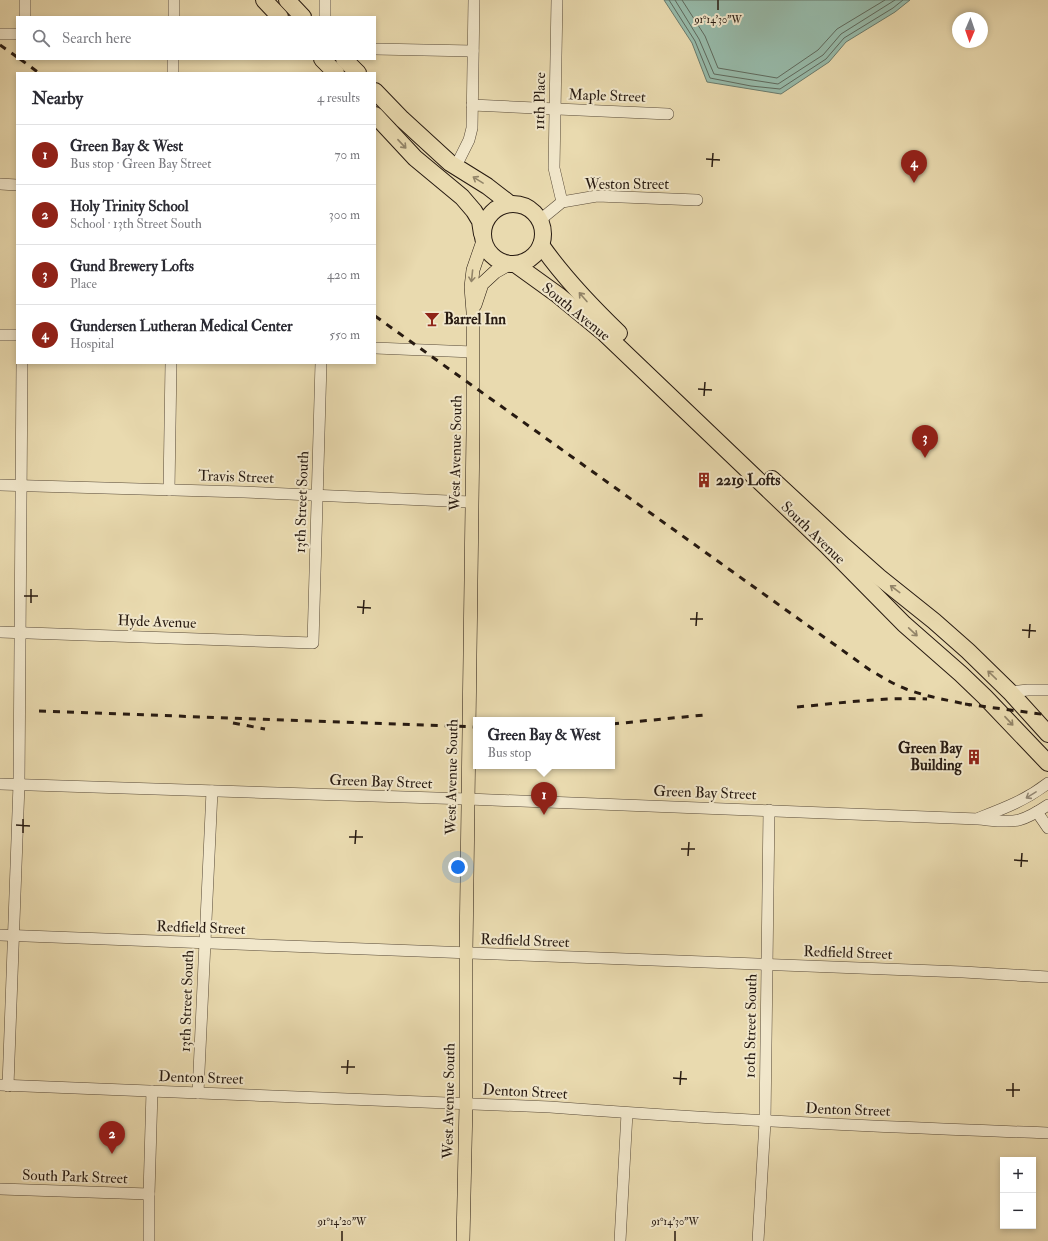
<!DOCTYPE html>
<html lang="en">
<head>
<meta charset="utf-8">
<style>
  body { margin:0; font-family:"IM FELL Double Pica",serif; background:#f2f2f3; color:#2b2b33 }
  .controls { position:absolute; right:12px; bottom:12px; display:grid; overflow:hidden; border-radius:0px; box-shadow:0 2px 6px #0003 }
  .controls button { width:36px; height:36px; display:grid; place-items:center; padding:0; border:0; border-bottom:1px solid #e1e1e2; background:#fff; color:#2b2b33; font:20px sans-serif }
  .compass { position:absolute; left:952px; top:12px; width:36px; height:36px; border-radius:50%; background:#fff; box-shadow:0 2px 6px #0003; rotate:182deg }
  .you { position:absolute; left:458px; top:867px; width:14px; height:14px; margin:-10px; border:3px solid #fff; border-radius:50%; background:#1a73e8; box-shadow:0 0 0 6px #1a73e833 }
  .badge { display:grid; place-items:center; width:26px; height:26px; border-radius:50%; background:#8f2418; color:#fff; font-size:13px; font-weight:700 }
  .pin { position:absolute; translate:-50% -33px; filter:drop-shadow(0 1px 2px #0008) }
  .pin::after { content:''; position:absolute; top:21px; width:14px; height:12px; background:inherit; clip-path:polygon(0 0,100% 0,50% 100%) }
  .popup { position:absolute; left:473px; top:717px; width:142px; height:52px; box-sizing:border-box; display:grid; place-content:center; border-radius:0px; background:#fff; filter:drop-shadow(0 1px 3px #0005); font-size:13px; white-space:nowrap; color:#7c7c81 }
  .popup b { font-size:15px; color:#2b2b33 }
  .popup::after { content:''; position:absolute; left:50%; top:100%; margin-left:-8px; border:8px solid transparent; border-top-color:#fff }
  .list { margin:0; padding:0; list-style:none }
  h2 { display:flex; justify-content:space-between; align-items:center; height:52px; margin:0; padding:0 16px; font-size:17px }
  h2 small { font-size:13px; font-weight:400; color:#7c7c81 }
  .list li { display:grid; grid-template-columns:26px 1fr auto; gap:12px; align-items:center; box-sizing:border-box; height:60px; padding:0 16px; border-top:1px solid #e1e1e2 }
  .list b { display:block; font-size:15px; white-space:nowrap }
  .list p { margin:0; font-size:13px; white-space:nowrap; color:#7c7c81 }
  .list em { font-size:13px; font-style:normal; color:#7c7c81 }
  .icon { flex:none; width:22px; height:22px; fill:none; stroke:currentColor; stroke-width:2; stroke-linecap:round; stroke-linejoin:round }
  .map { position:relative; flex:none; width:1048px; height:1241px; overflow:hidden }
  .search { position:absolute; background:#fff; box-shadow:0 2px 6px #0003; left:16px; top:16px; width:360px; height:44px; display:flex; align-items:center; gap:10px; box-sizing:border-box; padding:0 14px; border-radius:0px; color:#7c7c81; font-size:15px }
  .panel { position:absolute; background:#fff; box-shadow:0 2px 6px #0003; left:16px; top:72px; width:360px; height:292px; border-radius:0px }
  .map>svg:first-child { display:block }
  .water { fill:#97bbab; stroke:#6a7b6d }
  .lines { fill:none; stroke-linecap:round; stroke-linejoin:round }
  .shore { stroke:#5f6a5e; stroke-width:1 }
  .minor-casing { stroke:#584a38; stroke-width:12 }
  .major-casing { stroke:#271a11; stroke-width:14 }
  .highway-casing { stroke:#271a11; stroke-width:18 }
  .minor { stroke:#f1e7cb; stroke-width:11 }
  .major { stroke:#e9daaf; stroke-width:13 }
  .highway { stroke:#e9daaf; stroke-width:16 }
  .rail { stroke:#271a11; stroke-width:3; stroke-dasharray:7 7; stroke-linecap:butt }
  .oneway { stroke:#928468 }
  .oneway2 { stroke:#968b77 }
  .ticks { fill:none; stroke:#271a11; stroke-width:1.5 }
  .labels { text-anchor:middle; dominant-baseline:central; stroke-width:4; stroke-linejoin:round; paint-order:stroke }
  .street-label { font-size:15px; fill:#271a11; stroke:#f1e7cb }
  .poi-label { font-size:15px; font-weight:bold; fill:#271a11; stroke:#f1e7cb; text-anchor:start }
  .ticks-label { font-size:10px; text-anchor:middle; fill:#271a11; stroke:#f1e7cb; stroke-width:4; stroke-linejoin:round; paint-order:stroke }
</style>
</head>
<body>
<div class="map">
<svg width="1048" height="1241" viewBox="0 0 1048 1241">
  <rect width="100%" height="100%" fill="#e9daaf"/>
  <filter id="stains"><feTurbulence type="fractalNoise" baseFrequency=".005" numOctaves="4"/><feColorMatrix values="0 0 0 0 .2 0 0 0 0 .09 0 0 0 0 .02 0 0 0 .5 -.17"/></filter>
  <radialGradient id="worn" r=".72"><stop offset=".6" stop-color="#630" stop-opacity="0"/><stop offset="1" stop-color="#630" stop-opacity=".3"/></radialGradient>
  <path class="water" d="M664,0H910L895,12L846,42L829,62L781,94L707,82L692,43Z"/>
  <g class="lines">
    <g class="shore">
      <path d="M669,0L695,41L710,78L751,86L780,89L826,59L844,38L893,8L903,0"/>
      <path d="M675,0L699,39L714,74L778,84L823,55L841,34L895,0"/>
      <path d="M682,0L705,36L718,68L777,78L818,50L837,29L885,0"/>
    </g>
    <defs>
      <g id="minor">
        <path d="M25,0V17"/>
        <path d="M325,0V17"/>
        <path d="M557,0L554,168L562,202"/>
        <path d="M174,17V0"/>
        <path d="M0,34H17"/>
        <path d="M375,49L473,51"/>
        <path d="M173,73V59"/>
        <path d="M472,105L668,114"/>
        <path d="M456,166L469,140L472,128L474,0"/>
        <path d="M0,184L17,185"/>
        <path d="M540,220L562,202L597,196L697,200"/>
        <path d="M0,335H17"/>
        <path d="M375,348L473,352"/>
        <path d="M0,485L244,492L471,502"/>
        <path d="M169,490L171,363"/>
        <path d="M0,632L313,643L321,363"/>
        <path d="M1010,692L1028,690H1048"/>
        <path d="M0,784L468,799L978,819C991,820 1006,823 1019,820C1030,817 1039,811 1048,805"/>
        <path d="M1037,812L1048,828"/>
        <path d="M979,818C1005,808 1026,800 1048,783"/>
        <path d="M0,935L963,972L1048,977"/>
        <path d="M0,1085L550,1107C716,1120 882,1127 1048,1133"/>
        <path d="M8,1086L19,784L22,363"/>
        <path d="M198,1093L212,791"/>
        <path d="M0,1189L149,1194"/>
        <path d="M149,1241V1194L152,1091"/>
        <path d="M620,1241L627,1113"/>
        <path d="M758,1241L765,1122L769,810"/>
      </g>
      <g id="major">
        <path d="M475,305L482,284L495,272L509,264"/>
        <path d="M463,1241L466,1104V954L473,431V312L471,287L473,270L483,241"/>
      </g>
      <g id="highway">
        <path d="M264,0L280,17"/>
        <path d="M287,0L303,17"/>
        <path d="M322,59L336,73"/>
        <path d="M344,59L358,73"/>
        <path d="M375,91L402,119L450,163L487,186L509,203"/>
        <path d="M375,115L415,158L462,197L474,211L480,221L482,234"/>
        <circle cx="513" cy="234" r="30"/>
        <path d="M541,245C564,278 590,305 619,333"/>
        <path d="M515,264L558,295L603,332L826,545L904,624L961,674L985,697L1048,763"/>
        <path d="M772,479L844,546L879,577L934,621L968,651L1010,692L1048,734"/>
      </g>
    </defs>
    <use href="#minor" class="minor-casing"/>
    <use href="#major" class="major-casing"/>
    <use href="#highway" class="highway-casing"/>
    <use href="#minor" class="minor"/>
    <use href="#major" class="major"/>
    <use href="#highway" class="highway"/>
    <g class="rail">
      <path d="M0,45L17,57"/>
      <path d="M20,59L39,73"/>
      <path d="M375,316L870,670C882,677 893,684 906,689C927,697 948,700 970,705"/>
      <path d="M965,704L1048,715"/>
      <path d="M797,707C841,703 884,697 927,699"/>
      <path d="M39,711L476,727"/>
      <path d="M233,723L265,729"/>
      <path d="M612,724L704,715"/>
    </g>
  </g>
  <defs><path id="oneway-shaft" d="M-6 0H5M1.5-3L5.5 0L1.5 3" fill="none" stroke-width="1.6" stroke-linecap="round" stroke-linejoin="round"/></defs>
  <g class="oneway">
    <use href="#oneway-shaft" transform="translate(402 144) rotate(47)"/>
    <use href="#oneway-shaft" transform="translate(478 180) rotate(-148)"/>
    <use href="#oneway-shaft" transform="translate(472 276) rotate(96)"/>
    <use href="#oneway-shaft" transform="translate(583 297) rotate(-131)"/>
    <use href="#oneway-shaft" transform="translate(895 589) rotate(-143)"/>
    <use href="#oneway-shaft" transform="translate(913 632) rotate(43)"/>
    <use href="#oneway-shaft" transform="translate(992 675) rotate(-136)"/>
    <use href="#oneway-shaft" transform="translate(1009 721) rotate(47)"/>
  </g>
  <use class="oneway2" href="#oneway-shaft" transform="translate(1031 795) rotate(148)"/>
  <path class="ticks" d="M718,10V0M706,159L720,160M712,167L713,153M698,389L712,390M704,396L705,382M24,596H38M31,603V589M357,607L371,608M363,614L364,600M690,619H703M696,626L697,612M1022,630L1036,631M1029,638L1030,624M16,825L30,826M23,833V819M349,837H363M355,844L356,830M681,849H695M688,856L689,842M1014,860L1028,861M1021,867L1022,853M341,1067H355M347,1074L348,1060M673,1078L687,1079M680,1085L681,1071M1006,1090H1020M1013,1097V1083M342,1241V1231M675,1241V1231"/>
  <defs>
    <symbol id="bar-bare" viewBox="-9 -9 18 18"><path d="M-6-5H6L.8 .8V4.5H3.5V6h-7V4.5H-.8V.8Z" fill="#8f2418" stroke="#f1e7cb" stroke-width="2.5" paint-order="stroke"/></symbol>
    <symbol id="building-bare" viewBox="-9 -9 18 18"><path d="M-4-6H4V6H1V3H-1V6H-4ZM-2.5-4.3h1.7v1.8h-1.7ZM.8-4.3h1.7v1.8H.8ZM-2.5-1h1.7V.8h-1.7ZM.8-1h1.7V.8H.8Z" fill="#8f2418" stroke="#f1e7cb" stroke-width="2.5" paint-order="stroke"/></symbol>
  </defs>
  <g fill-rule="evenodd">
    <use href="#bar-bare" x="421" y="308" width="22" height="22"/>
    <use href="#building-bare" x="693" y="469" width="22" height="22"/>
    <use href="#building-bare" x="963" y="746" width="22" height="22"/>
  </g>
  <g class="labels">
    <g class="street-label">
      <text transform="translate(607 96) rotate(2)">Maple Street</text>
      <text transform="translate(540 101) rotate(-89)">11th Place</text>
      <text x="627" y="184">Weston Street</text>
      <text transform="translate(576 312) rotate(39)">South Avenue</text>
      <text transform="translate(456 453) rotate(-89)">West Avenue South</text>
      <text transform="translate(236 477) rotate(2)">Travis Street</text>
      <text transform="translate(302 502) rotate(-88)">13th Street South</text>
      <text transform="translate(813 533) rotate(44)">South Avenue</text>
      <text transform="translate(157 622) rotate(2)">Hyde Avenue</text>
      <text transform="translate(452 777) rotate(-89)">West Avenue South</text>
      <text transform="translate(381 782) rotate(2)">Green Bay Street</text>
      <text transform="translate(705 793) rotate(2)">Green Bay Street</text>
      <text transform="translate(201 928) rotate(2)">Redfield Street</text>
      <text transform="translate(525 941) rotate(2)">Redfield Street</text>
      <text transform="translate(848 953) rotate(2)">Redfield Street</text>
      <text transform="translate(187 1001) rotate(-88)">13th Street South</text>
      <text transform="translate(751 1026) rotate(-89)">10th Street South</text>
      <text transform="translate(201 1078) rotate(2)">Denton Street</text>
      <text transform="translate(525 1092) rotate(3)">Denton Street</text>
      <text transform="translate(449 1101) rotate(-89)">West Avenue South</text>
      <text transform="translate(848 1110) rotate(2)">Denton Street</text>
      <text transform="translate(75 1177) rotate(2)">South Park Street</text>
    </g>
    <g class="poi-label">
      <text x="444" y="319">Barrel Inn</text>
      <text x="716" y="480">2219 Lofts</text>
      <text x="962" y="748" text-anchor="end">Green Bay<tspan x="962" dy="17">Building</tspan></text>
    </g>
  </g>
  <g class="ticks-label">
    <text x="718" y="23">91°14'30"W</text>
    <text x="342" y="1225">91°14'20"W</text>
    <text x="675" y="1225">91°14'30"W</text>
  </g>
  <rect width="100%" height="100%" filter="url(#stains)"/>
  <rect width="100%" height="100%" fill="url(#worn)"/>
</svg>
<div class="controls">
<button>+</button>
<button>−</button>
</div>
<svg class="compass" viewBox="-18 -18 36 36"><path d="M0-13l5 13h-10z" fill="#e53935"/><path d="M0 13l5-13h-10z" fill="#7c7c81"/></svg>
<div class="you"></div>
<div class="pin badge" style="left:544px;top:815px">1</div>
<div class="popup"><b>Green Bay &amp; West</b>Bus stop</div>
<div class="pin badge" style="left:112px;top:1154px">2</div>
<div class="pin badge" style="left:925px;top:458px">3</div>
<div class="pin badge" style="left:914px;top:183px">4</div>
<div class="search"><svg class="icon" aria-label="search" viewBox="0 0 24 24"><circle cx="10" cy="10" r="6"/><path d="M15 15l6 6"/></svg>Search here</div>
<section class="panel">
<h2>Nearby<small>4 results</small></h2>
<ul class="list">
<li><span class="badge">1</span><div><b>Green Bay &amp; West</b><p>Bus stop · Green Bay Street</p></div><em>70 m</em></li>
<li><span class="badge">2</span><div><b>Holy Trinity School</b><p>School · 13th Street South</p></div><em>300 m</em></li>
<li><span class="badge">3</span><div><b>Gund Brewery Lofts</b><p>Place</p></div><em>420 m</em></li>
<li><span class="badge">4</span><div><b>Gundersen Lutheran Medical Center</b><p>Hospital</p></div><em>550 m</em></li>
</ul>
</section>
</div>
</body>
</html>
